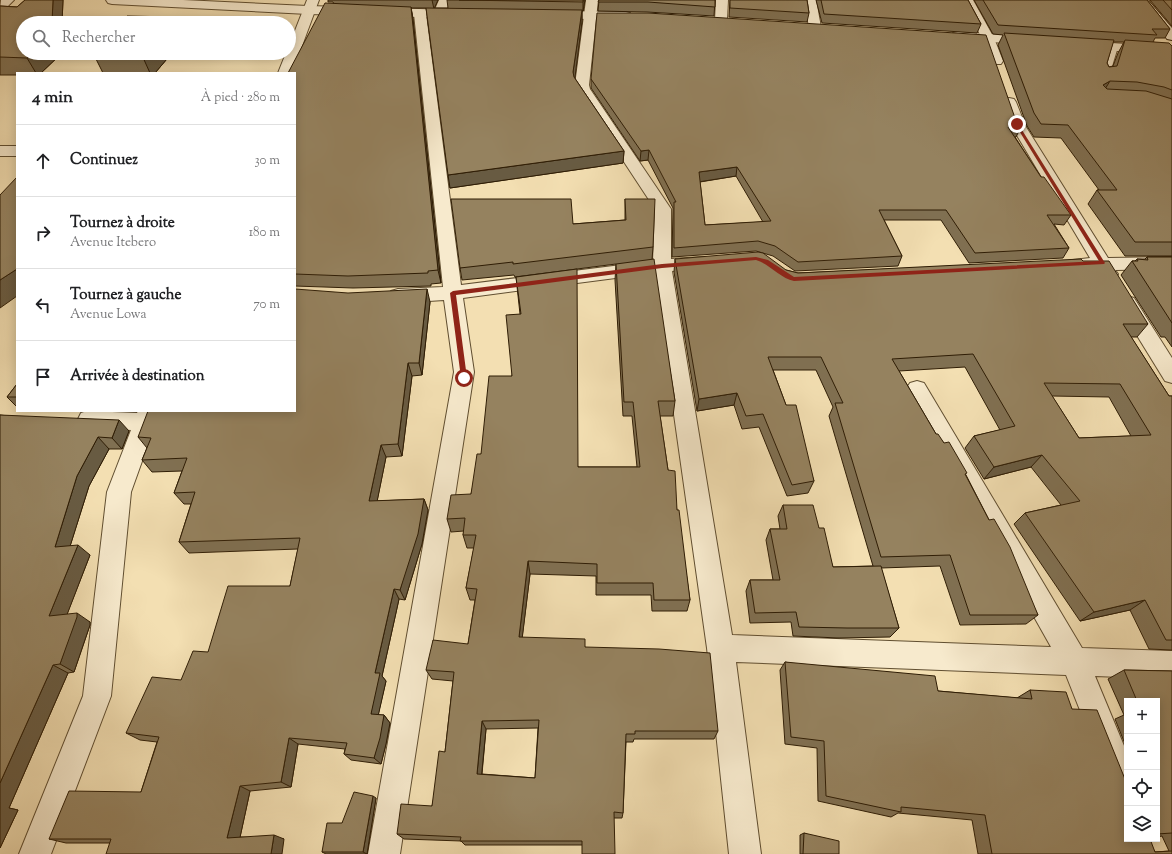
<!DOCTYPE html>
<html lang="fr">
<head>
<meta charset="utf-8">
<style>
  body { margin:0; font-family:"Sorts Mill Goudy",serif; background:#f6f6f6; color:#202124 }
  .controls { position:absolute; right:12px; bottom:12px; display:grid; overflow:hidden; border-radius:0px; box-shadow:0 2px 10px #0003 }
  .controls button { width:36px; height:36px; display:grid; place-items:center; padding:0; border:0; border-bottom:1px solid #e0e0e0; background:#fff; color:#202124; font:20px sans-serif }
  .stop { position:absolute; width:12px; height:12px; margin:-9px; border:3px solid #8f2418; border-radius:50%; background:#fff }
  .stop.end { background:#8f2418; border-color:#fff; box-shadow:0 1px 4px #0008 }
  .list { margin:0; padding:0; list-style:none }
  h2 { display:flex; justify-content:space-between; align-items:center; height:52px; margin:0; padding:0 16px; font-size:17px }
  h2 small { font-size:13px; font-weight:400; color:#757577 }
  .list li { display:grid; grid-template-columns:26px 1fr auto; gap:12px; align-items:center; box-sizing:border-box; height:72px; padding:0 16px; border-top:1px solid #e0e0e0 }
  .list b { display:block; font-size:15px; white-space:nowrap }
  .list p { margin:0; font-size:13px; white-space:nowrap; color:#757577 }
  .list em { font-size:13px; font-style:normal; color:#757577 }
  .icon { flex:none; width:22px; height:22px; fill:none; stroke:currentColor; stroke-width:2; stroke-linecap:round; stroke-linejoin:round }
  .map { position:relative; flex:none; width:1172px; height:854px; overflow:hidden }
  .search { position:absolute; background:#fff; box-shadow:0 2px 10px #0003; left:16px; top:16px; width:280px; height:44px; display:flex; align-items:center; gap:10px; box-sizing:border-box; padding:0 14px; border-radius:22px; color:#757577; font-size:15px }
  .panel { position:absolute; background:#fff; box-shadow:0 2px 10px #0003; left:16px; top:72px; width:280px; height:340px; border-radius:0px }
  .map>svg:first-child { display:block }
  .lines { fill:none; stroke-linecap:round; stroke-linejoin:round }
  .service-casing { stroke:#604e30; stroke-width:2 }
  .minor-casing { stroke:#604e30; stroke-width:2 }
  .tertiary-casing { stroke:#604e30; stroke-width:2 }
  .secondary-casing { stroke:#2f1d05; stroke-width:2 }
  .service { fill:#f7eacd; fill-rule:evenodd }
  .minor { fill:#f7eacd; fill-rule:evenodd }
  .tertiary { fill:#f7eacd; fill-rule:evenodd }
  .secondary { fill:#f7eacd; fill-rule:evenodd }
  .wall { fill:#807052; stroke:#2f1d05; fill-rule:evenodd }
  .shaded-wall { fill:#685b42; stroke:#2f1d05 }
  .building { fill:#95825f; stroke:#2f1d05; fill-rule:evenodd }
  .route { fill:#8f2418 }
</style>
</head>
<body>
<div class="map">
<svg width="1172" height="854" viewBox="0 0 1172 854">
  <rect width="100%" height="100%" fill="#f3dfb2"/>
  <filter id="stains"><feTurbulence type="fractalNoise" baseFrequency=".005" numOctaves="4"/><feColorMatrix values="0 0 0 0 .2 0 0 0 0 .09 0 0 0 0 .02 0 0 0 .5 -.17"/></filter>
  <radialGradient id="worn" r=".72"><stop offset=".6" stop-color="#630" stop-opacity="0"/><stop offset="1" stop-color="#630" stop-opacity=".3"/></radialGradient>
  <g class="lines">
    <defs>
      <path id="service" d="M1114,44L1118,47L1109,76L1108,78H1102L1101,76L1110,47Z"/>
      <g id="minor">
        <path d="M1,0H14L4,10L0,11Z"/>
        <path d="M307,0H319L292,73H278L286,53H289V46Z"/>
        <path d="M439,0H451L443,17H435L433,14Z"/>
        <path d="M586,0H598L589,85L590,89L671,209V259L704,257L710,259L713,263L710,267L672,271L732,635L1051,647L906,389L910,383L917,381L924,383L1082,648L1172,651V679L1095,676L1127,753V805L1116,801L1066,675L736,662L761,854H729L707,648L654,273L463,298L474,372L400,854H368L454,372L444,300L398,303L391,301L389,296L391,291L398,289L443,287L414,14L416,11H424L426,14L461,285L653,261L655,209L576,89L575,85Z"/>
        <path d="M716,0H728L727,20L725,23H717L715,20Z"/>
        <path d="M804,0H816L821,27L819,30H811L809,27Z"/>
        <path d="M961,0H973L994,38L1003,61L1001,64H991L989,61L982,38Z"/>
        <path d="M1009,98L1014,99L1016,102L1026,127L1108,258L1172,257V269L1115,270L1118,274L1116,278L1109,280L1102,278L1097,270H1079L1073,268L1070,264L1073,260L1090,258L1012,127L1002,102L1004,99Z"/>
        <rect x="0" y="146" width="17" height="10"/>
        <path d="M1127,296L1134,298L1172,358V383L1165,381L1117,303L1120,298Z"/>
        <path d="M87,411L137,413L138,411H160L131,492L111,696L51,854H19L83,696L107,492L131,430L89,428L81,425L78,419L81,413Z"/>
      </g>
      <g id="tertiary">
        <path d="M106,0H183L308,6L456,10L460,11L462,14L460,17L456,18L308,14L112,4L108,3Z"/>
        <path d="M552,11L626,12L630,13L632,16L630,19L626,20L548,18L546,15L548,12Z"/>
        <path d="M958,32L1031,37L1036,38L1037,41L1036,44L1031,45L953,39L952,36L953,33Z"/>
        <path d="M1081,41L1172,47V55L1076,48L1074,45L1076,42Z"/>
      </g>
      <path id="secondary" d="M1136,0H1148L1172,28V40L1167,39Z"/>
    </defs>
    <use href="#service" class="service-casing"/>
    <use href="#minor" class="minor-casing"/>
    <use href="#tertiary" class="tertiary-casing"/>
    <use href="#secondary" class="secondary-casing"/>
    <use href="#service" class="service"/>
    <use href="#minor" class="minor"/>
    <use href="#tertiary" class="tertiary"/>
    <use href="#secondary" class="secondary"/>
  </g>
  <g class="wall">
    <path d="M25,0H63L62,23L23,53H62L41,73H17V75H0V6L17,7Z"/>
    <path d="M328,0H438L434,8H448L447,0H585L583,11H582V22L574,77L624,151L623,163L450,188L426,8H411L413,19L441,283L431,284V286L353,288L295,286V73L334,4L333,2H328Z"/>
    <path d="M599,0H715L714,16L647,12L598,11Z"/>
    <path d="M730,0H807L809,13L807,22L729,17Z"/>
    <path d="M816,0H968L981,24L977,33L822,23Z"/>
    <path d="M974,0H1147L1170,29L1165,38H1155L1153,42L1172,46V256H1125L1088,204L1097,190H1099L1061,138L1034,137L1027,126L998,45L1003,35L993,34ZM1113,42H1124L1118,53L1113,66L1109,67L1107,63Z"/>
    <path d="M1150,0H1172V26Z"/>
    <path d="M93,53H172L155,73H103Z"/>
    <path d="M591,79L1015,118L1021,127L1016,137H1015L1041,177L1071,215L1064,225L1054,224L1069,248L1063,258L969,263L941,220H884L902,256L898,266L795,271L773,256L756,251L672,257L673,208L648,160L640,161L591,88ZM736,176L763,222L705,225L700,182Z"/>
    <path d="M625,199L653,247L652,260L675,401L673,416H660L668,470L677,510L690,600L687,611H652L651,595H596V576L530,574L522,638L585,647L718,731L714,739H634L633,742H626L623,813L622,818H614L582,845H465L461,841L404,839L397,834L432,806L445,752L453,681L432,679L426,670L468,644L475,600H470L466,588L474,548H467L463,535L464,531L451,532L447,519L471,494L481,454L512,376L520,314L516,277L578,467H637L632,416H623L615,280L616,264L515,277L514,275L462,280L460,268L573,224L625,220ZM538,728L535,778L482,774L486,729Z"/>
    <path d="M1147,257H1172V347L1165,337H1161L1121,275L1132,261H1135L1137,259H1145Z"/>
    <path d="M675,259L786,270L798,273L1083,261L1148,324L1137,337H1131L1169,396H1172V650L1149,649L1130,610L1080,621L1014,524L1025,513L1061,505L1031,467L984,479L965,448L974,436L1000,430L965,367L899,371L936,434L944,443L966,475L1038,615L1026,624L960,625L940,566L881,568L899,628L890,637L839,638L793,636L791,622L750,623L746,591L750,580H773L766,540L770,529H780L778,516L783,505L819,528L833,567L873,566L829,416L833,407L816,370H773L814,481L808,493L787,496L759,427L742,429L734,405L697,411L674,272ZM1052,396L1109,397L1131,436L1079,438Z"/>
    <path d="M430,302L422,375L412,376L402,456L386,457L377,501L424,499L428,510L422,544L405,600L399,599L382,676L386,681L378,715H384L390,723L386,744L381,764L351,760L344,754L345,749L298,744L291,787L250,791L240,837L284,839L110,843H66L49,839L141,792L157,742L140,740L126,733L181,680L208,652L290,586L298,549L189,553L179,542L191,504H184L174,493L182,471L152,472L142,460L147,448L138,437Z"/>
    <path d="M17,384V407L7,397Z"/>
    <path d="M0,415L129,431L122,449H109L89,486L70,546L90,555L67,614L90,622V625L74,672L68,673L9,808L18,810L0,848Z"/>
    <path d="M785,662L938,691L1017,698L1030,690L1072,709L1155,852L1169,851L1162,836L1157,837V701H1127V749L1115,719L1124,715L1108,679L1124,670L1172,671V854H978L972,820L898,813L891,817L818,801L817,748L785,744L780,670Z"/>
    <path d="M376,798L367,854H326L322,852L342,823Z"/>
    <path d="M804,833L839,854H800V835Z"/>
  </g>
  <g class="shaded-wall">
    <path d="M53,0H63L62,23H52Z"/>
    <path d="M432,0H438L434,9Z"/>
    <path d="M583,0H585L583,11Z"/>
    <path d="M411,7L413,19L441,283L438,270Z"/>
    <path d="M582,10V22L574,85L573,72Z"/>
    <path d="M173,17L175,23H167Z"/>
    <path d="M32,53H62L41,73H36L27,58Z"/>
    <path d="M141,53H172L155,73H150Z"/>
    <path d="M1110,81L1102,94L1103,85Z"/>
    <path d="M649,150L648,160L640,161L641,151Z"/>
    <path d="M624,151L623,163L450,188L448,175Z"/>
    <path d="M737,167L736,176L698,182L699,172Z"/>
    <path d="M17,269V296L0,308V280Z"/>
    <path d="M427,289L430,302L422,375L419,363Z"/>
    <path d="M408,363L412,376L402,456L398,444Z"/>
    <path d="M737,393L734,405L697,411L699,399Z"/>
    <path d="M119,420L129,431L122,449L112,438Z"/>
    <path d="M98,437L109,449L89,486L67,556L55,547L77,476Z"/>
    <path d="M381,445L386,457L375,512L369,501Z"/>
    <path d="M1042,455L1031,467L984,479L994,467Z"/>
    <path d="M424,499L428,510L422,544L405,600L400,590Z"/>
    <path d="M78,545L90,555L63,625L49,616Z"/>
    <path d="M528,561L530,574L521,648L519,637Z"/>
    <path d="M394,589L399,599L382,676L386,681L377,721L371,714L375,673Z"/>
    <path d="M1145,600L1130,610L1080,621L1094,612Z"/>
    <path d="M77,613L90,622V625L74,672L60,664Z"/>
    <path d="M53,665L68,673L9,808L18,810L0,848V783Z"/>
    <path d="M384,715L390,723L386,744L381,764L374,758Z"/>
    <path d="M482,721L486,729L481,781L477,774Z"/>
    <path d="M289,738L298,744L291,787L281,782Z"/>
    <path d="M240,786L250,791L239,842L227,838Z"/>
    <path d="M373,796L376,798L367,854L363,852Z"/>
    <path d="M274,835L284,839L282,854H271Z"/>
  </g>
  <g class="building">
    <path d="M25,0H53L52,23H23V53H32L27,58L0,57V6L17,7Z"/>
    <path d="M459,0H583V2Z"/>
    <path d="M599,0H715V7L648,2H598Z"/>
    <path d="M730,0H807L809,13L730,8Z"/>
    <path d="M821,0H968L981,24L824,14Z"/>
    <path d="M983,0H1147L1170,29H1152L1157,35L998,25Z"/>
    <path d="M1163,0H1172V10Z"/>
    <path d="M325,3L411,7L438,270L428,271V273L348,276L295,274V73H288Z"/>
    <path d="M426,8L582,10L573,72L574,77L624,151L448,175Z"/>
    <path d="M597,13H648L986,35L1015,118L1021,127H1008L1041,177H1044L1071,215H1047L1069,248L975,253L946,210H879L902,256L798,262L775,246L758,241L674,248V202H676L649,150L641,151L591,79ZM737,167L771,221L705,225L699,172Z"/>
    <path d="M127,16L173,17L167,23H120Z"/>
    <path d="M1004,33L1114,40L1107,63L1109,67L1117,66L1125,40L1169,43L1172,46V90L1164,87L1137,82L1110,81L1103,85L1107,89L1146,91L1172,99V242H1135L1097,190H1117L1068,125L1041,124L1034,113Z"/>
    <path d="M17,177V269L0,280V195Z"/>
    <path d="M451,199H571L573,224L626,220L625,199H655L653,247L513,264V262L460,268Z"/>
    <path d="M758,252L763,253L786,270L798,273L1081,259L1083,261H1109L1148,324H1123L1169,396H1172V640H1166L1145,600L1094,612L1025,513L1080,501L1042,455L994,467L974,436L1015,426L973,354L892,359L936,434H938L944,443L949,442L967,473L965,474L989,520L994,519L1010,547L1038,615H970L950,555L881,557L835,403H843L821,357H768L786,405H796L814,481L792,485L763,414L746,416L737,393L699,399L675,259ZM1044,383L1120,384L1151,435L1079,438Z"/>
    <path d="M1147,257H1172V323L1132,261H1138L1137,259L1148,260Z"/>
    <path d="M654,259L675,401H658L668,470L675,471L677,510H679L690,600H654L653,583H597V564L528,561L519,637L585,639V647L659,649L710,653L718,731H635V734H626L623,813L614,812L615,854H582V841H460L461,837L397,834L401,804L432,806L439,751L445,752L454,672L426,670L433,640L468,644L477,589L466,588L476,535H463L465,518L447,519L451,495L471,494L477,454H481L489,376H512L506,315L521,314L516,277L577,269L578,467H640L633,402H624L616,264ZM539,720L535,778L477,774L482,721Z"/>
    <path d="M295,289L348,293L427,289L419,363H408L398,444L381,445L369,501L424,499L418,534L400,590L394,589L375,673H380L371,714L384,715L380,738L374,758L344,754L347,743L289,738L281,782L240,786L227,838L274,835L271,854H106L111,839H49L69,791L141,792L159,737L126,733L152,677L181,680L193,651L208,652L228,586H290L300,538L179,542L195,492L174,493L187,458L142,460L151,438L138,437L148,411H295Z"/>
    <path d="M17,384V397H7Z"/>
    <path d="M0,415L119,420L112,438L98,437L77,476L55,547L78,545L49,616L77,613V617L60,664L53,665L0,783Z"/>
    <path d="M783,505H813L819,528H824L833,567L881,566L899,628H847L799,627L796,612L755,613L750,580H780L770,529H787Z"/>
    <path d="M785,662L935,676L938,691L1032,699L1030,690L1066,692L1072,709L1097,710L1127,784V839H1150L1155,852L1172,851V854H992L985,815L901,807V812L826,796L824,741L791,737Z"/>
    <path d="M1124,670L1172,671V833L1157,834V701H1137Z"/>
    <path d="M354,792L373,796L363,852H322L327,823H342Z"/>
    <path d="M804,833L839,841V854H803Z"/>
  </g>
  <path class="route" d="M1017,122L1105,263L1104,264L794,281C780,278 770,264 756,260L662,268L456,295L467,378L464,380L461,378L450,293L453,291L662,264L756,257L768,260L794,277L1099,261L1015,124Z"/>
  <rect width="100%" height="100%" filter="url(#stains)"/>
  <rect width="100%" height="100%" fill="url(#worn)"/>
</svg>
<div class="controls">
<button>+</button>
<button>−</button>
<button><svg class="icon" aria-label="locate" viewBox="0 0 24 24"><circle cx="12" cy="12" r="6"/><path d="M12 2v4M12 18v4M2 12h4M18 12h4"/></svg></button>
<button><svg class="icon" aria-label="layers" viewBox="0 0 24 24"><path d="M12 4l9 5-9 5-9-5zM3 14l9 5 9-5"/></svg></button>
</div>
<div class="stop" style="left:464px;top:378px"></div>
<div class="stop end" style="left:1017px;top:124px"></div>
<div class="search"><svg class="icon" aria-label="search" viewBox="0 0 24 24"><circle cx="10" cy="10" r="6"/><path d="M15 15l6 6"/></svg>Rechercher</div>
<section class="panel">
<h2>4 min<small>À pied · 280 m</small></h2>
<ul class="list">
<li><svg class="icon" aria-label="ahead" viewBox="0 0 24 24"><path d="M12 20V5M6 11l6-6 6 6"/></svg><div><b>Continuez</b></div><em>30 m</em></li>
<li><svg class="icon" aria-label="right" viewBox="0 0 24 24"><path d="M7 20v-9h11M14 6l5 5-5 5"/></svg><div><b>Tournez à droite</b><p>Avenue Itebero</p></div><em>180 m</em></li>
<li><svg class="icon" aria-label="left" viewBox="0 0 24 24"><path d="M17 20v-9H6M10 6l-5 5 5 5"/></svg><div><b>Tournez à gauche</b><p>Avenue Lowa</p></div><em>70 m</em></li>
<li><svg class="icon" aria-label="arrive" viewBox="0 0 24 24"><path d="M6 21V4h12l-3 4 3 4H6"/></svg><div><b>Arrivée à destination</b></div></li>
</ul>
</section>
</div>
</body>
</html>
